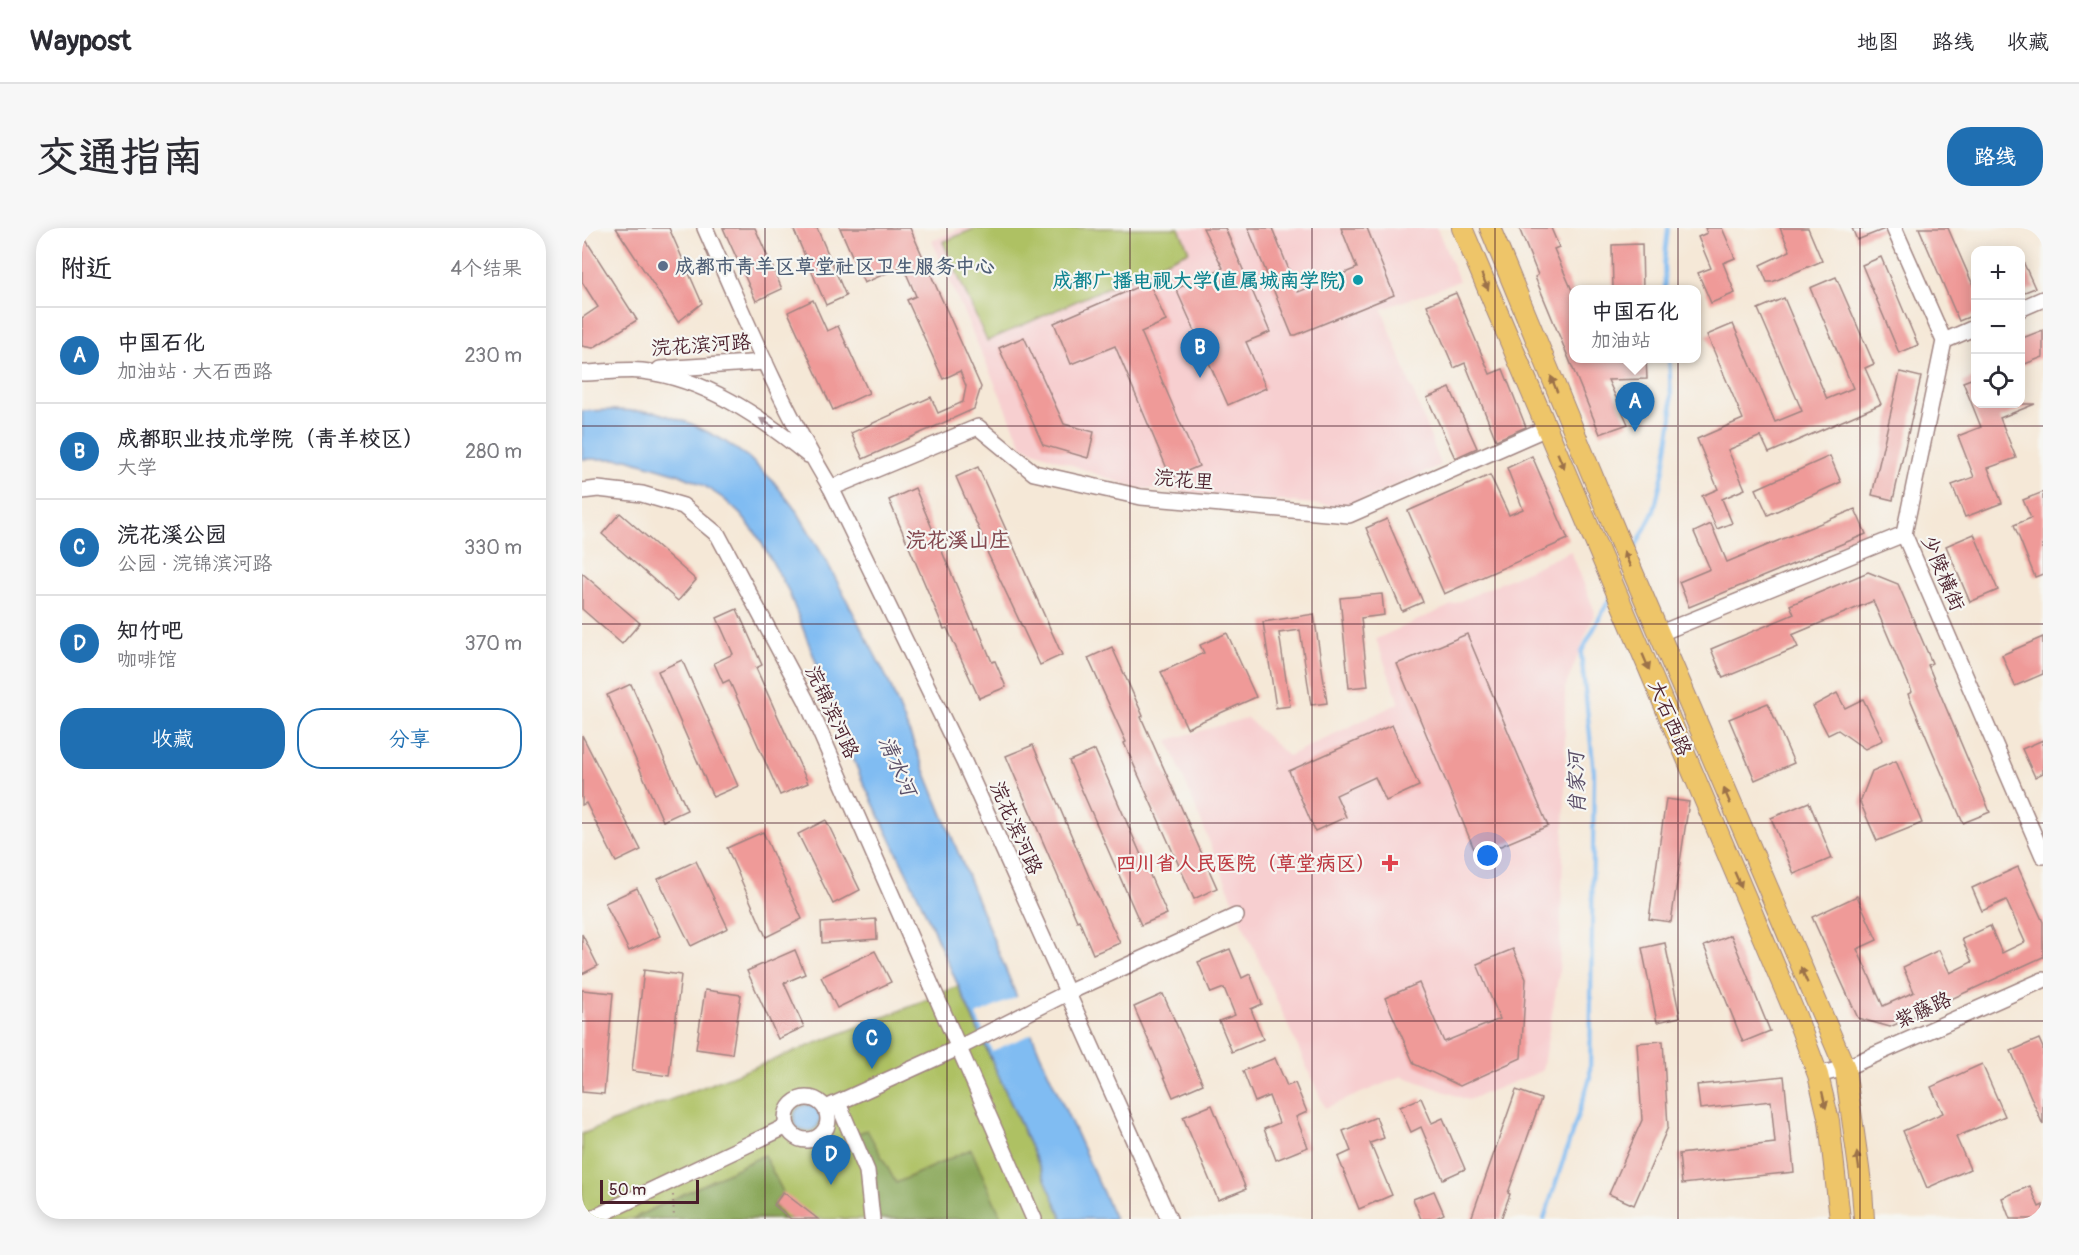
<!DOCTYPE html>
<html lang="zh">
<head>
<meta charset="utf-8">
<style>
  body { margin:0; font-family:Pangolin,"LXGW WenKai TC",sans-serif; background:#f7f7f7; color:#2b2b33 }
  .controls { position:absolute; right:18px; top:18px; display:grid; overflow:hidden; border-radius:12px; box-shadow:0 3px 15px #0003 }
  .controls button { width:54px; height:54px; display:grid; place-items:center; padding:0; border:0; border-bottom:2px solid #e1e1e2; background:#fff; color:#2b2b33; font:30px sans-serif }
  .scale { position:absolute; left:18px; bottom:15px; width:99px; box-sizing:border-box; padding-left:6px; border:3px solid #4a1f2b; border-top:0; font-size:16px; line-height:21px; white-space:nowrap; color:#4a1f2b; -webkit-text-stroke:4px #f6f6f2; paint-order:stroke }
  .you { position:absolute; left:906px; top:628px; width:21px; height:21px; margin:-15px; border:4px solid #fff; border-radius:50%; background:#1a73e8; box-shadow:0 0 0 9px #1a73e833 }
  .badge { display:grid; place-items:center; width:39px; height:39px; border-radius:50%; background:#1f6fb2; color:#fff; font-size:20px; font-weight:700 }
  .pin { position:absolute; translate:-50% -50px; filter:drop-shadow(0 2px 3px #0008) }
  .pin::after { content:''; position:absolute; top:32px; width:21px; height:18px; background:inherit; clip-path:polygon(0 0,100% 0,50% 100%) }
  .popup { position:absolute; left:987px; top:57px; width:132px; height:78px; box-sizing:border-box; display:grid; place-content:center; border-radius:12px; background:#fff; filter:drop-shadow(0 2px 4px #0005); font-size:20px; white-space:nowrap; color:#7c7c81 }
  .popup b { font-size:22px; color:#2b2b33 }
  .popup::after { content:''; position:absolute; left:50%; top:100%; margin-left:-12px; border:12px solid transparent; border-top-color:#fff }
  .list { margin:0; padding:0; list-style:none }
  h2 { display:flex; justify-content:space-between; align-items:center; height:78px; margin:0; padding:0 24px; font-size:26px }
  h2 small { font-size:20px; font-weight:400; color:#7c7c81 }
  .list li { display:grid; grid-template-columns:39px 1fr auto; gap:18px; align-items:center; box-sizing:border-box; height:96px; padding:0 24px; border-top:2px solid #e1e1e2 }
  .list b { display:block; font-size:22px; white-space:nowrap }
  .list p { margin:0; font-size:20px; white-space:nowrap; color:#7c7c81 }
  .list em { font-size:20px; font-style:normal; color:#7c7c81 }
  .actions { display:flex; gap:12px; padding:18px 24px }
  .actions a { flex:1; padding:14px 0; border:2px solid #1f6fb2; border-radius:24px; text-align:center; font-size:21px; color:#1f6fb2 }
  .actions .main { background:#1f6fb2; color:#fff }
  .icon { flex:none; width:33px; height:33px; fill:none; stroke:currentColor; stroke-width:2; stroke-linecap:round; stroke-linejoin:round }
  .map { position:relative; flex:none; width:1461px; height:991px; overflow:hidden; border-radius:24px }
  header { display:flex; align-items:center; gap:36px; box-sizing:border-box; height:84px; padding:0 30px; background:#fff; border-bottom:2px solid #e1e1e2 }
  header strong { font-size:28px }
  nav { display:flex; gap:33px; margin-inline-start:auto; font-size:21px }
  .intro { display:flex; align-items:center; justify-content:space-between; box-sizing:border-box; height:144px; padding:0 36px }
  h1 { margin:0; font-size:42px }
  .button { padding:15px 27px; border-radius:24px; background:#1f6fb2; color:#fff; font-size:21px; font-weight:700 }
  main { display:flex; gap:36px; padding:0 36px }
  aside { flex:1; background:#fff; border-radius:24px; box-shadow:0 3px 15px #0003 }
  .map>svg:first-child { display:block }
  .built { fill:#f7cfd0 }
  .green { fill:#aec164; stroke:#7c7048; stroke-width:1.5 }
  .forest { fill:#8aa75a; stroke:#6a6342; stroke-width:1.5 }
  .water { fill:#80bcf2; stroke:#656e8e; stroke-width:1.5 }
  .pier { fill:#f5e8d7 }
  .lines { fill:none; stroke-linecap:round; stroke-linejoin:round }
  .stream { stroke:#80bcf2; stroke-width:4 }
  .building { fill:#ef9a98 }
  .minor-casing { stroke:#a08481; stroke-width:18 }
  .major-casing { stroke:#a08481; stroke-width:22 }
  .path { stroke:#a08481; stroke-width:2; stroke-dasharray:1.5 4.5; stroke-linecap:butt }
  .minor { stroke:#fff; stroke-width:15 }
  .major { stroke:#eec569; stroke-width:20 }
  .oneway { fill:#9c724a }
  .oneway2 { fill:#ae9aa0 }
  .grid { fill:none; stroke:#4a1f2b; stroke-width:1.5; stroke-opacity:0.55 }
  .service-dot { fill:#5c6f8a; stroke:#f6f6f2; stroke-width:2 }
  .culture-dot { fill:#0f9aa8; stroke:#f6f6f2; stroke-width:2 }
  .health-dot { fill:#e0444e; stroke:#f6f6f2; stroke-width:2 }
  .labels { text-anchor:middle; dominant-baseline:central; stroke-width:4.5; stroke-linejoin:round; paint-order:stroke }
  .service-label { font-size:20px; font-weight:bold; fill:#4e5e75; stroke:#f6f6f2; text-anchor:start }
  .culture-label { font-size:20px; font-weight:bold; fill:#0d838f; stroke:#f6f6f2; text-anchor:end }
  .street-label { font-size:20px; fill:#4a1f2b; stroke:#f6f6f2 }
  .health-label { font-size:20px; font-weight:bold; fill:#be3a42; stroke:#f6f6f2; text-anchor:end }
  .neighbourhood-label { font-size:21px; font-weight:bold; fill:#844a51; stroke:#f6f6f2 }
  .water-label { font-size:21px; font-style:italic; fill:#5a4e67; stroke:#f6f6f2 }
</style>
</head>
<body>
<header>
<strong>Waypost</strong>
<nav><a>地图</a><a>路线</a><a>收藏</a></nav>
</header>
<div class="intro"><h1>交通指南</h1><a class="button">路线</a></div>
<main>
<aside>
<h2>附近<small>4个结果</small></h2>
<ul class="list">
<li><span class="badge">A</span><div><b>中国石化</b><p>加油站 · 大石西路</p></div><em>230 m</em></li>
<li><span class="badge">B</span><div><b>成都职业技术学院（青羊校区）</b><p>大学</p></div><em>280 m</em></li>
<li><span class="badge">C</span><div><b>浣花溪公园</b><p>公园 · 浣锦滨河路</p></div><em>330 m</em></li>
<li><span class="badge">D</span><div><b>知竹吧</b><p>咖啡馆</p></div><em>370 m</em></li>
</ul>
<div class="actions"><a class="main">收藏</a><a>分享</a></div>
</aside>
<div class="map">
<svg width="1461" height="991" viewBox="0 0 1461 991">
  <rect width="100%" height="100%" fill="#f6f6f2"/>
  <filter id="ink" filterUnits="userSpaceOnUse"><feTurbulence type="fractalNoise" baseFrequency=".0167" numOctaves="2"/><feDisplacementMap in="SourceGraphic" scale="12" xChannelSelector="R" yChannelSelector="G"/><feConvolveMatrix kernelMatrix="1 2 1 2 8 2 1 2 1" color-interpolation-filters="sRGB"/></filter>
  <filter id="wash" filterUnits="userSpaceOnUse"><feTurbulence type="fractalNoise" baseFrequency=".008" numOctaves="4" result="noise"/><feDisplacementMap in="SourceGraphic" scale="24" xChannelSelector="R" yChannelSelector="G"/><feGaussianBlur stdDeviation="1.35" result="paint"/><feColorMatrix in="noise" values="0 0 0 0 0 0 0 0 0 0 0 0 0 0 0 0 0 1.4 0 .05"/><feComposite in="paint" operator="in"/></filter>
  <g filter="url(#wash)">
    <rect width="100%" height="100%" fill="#f5e8d7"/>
    <g class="built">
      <path d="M380,0H855L877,53L800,81L859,237L765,279L553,260L441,219L350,13Z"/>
      <path d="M989,323L1013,384L983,460V571L977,745L960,843L886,872L820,848L743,880L662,699L586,512L665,490L706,528L817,475L794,411Z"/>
    </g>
    <g class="green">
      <path d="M394,0H597L607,23L405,113L361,14Z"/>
      <path d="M376,758L481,991H0V906L335,776Z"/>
    </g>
    <g class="forest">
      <path d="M285,902L314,955L389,921L420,991H294V948L274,906Z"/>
      <path d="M182,927L201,964L192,977L202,991H50Z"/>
    </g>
    <g class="water">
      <path d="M33,182L74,184L110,196L139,211L166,229L192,254L216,285L245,334L306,452L458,826L533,991H481L336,668L279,550L206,362L175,307L159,287L142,271L121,257L96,246L45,231H0V183Z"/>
      <circle cx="225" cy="890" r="13"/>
    </g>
    <path class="pier" d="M437,768L452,805L410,823L394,787Z"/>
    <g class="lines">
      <g class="stream">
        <path d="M1083,62L1082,36L1086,0"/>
        <path d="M1050,326L1072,283L1082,241L1090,189L1087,130"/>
        <path d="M962,991L1008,850L1012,544L999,425L1029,368"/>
      </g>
    </g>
    <g id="blocks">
      <g class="building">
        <path d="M34,0H87L120,75L96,94Z"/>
        <path d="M141,0H173L200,61L174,73Z"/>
        <path d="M211,0H235L264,68L244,77Z"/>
        <path d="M258,0H328L399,159L392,181L281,231L269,205L349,169L356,185L381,174L384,158L378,143L361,151L325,72L334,68L321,38L282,55Z"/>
        <path d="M621,0H643L688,104L664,114L684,160L646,177L594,61L641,40Z"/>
        <path d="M666,0H690L716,64L775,40L759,0H785L812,67L714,107H710Z"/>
        <path d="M937,0H969L977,19L972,21L992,67V130H1064L1065,151L1026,152L1046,196L1018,206L953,49L956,47Z"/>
        <path d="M1123,0H1140L1153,30L1141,35L1153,65L1129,75L1116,45L1129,40L1116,9L1125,5Z"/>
        <path d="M1198,0H1226L1240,33L1190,54H1185L1178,37L1208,23Z"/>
        <path d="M1270,0H1302L1303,1L1275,12Z"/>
        <path d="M1337,0H1366L1391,57L1394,56V86L1377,93Z"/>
        <path d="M0,6L55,92L11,120L0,118V90L16,79L0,54Z"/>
        <path d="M1060,16L1061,62H1031L1030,17Z"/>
        <path d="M1438,27L1453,60L1438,66Z"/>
        <path d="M1299,29L1336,117L1317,125L1280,37Z"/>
        <path d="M1254,49L1292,136L1283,140L1299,176L1187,225L1179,208L1146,222L1163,261L1140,271L1150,295L1135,301L1120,268L1136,261L1115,211L1161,191L1125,107L1151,96L1193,194L1220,183L1176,81L1202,70L1245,171L1271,160L1228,60Z"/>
        <path d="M567,54L584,93L559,104L617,238L589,250L533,118L489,136L472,95Z"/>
        <path d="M874,65L908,146L921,141L944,199L914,212L883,135L872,140L845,77Z"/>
        <path d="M231,72L245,103L256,98L287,165L251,182L206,84Z"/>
        <path d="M1461,102V129L1438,138V111Z"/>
        <path d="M442,109L482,196L512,204L506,230L461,217L417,120Z"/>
        <path d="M1318,144L1339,149L1311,272L1290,267Z"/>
        <path d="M1394,149V176H1453L1418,190L1434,230L1406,240L1420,275L1383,289L1370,257L1392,249L1376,208L1399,199L1381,154Z"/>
        <path d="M868,160L895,220L873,230L845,170Z"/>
        <path d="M950,228L986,311L862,366L826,283L908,247L927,287L941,281L925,240Z"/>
        <path d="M1248,228L1259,254L1186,287L1174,261Z"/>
        <path d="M396,239L480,427L458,437L398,309L400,308L374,249Z"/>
        <path d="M333,260L393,401L396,400L410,434L413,433L424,459L397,470L365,400L362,401L307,272Z"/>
        <path d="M1461,264V346L1453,349L1432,297L1449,290L1441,272Z"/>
        <path d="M1273,281L1284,306L1107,379L1097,354L1128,341L1112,304L1129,296L1145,334Z"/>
        <path d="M38,285L114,352L96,373L20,306Z"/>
        <path d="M805,291L841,374L820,383L784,300Z"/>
        <path d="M1392,306L1416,362L1388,374L1364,318Z"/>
        <path d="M1286,344L1316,356L1350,435L1346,437L1408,584L1381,595L1326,466L1330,464L1291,373L1210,407L1216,419L1141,450L1129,421L1212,386L1208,377Z"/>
        <path d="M0,345L58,395L40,416L0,381Z"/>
        <path d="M800,366L802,387L779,390L786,458L767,460L758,370Z"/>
        <path d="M155,381L180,437L174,440L226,555L198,567L147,452L141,455L132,435L151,426L135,390Z"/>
        <path d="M732,386L745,475L729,477L718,402L697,405L708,478L694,480L681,394Z"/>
        <path d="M645,405L674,469L605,500L579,444L622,425L618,417Z"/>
        <path d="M885,406L966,598L895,628L815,436Z"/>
        <path d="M1461,409V446L1433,458L1420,427Z"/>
        <path d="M530,419L561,488L559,489L635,660L612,671L542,515L544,514L506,430Z"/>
        <path d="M100,432L156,558L131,569L76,443Z"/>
        <path d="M49,456L105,582L81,593L25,467Z"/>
        <path d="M1255,465L1263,480L1281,471L1301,512L1283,521L1256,502L1246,507L1231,478Z"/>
        <path d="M1186,475L1212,535L1173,552L1147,491Z"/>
        <path d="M810,497L837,558L804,573L793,549L754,567L764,589L733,603L707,543Z"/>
        <path d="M0,507L59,622L34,634L4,575L0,577Z"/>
        <path d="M1461,512V545L1453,549L1440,521Z"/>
        <path d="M451,517L510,656L538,715L511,726L497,692L495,693L480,658L424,528Z"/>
        <path d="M513,522L585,686L559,697L487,533Z"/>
        <path d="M1314,533L1340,595L1295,613L1278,574L1290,543Z"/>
        <path d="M1084,571L1107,574L1089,694L1067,691Z"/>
        <path d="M1227,574L1250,630L1212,646L1189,590Z"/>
        <path d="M244,592L278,662L251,676L216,606Z"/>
        <path d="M181,604L220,691L184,709L145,620Z"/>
        <path d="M114,633L146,700L109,718L76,651Z"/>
        <path d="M1436,639L1461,694V729L1308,799L1276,790L1230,689L1275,668L1295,712L1275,721L1301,778L1332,764L1321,739L1357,722L1368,745L1390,734L1380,711L1408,698L1420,725L1443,714L1424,672L1400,683L1390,660Z"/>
        <path d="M55,660L78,708L47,723L23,675Z"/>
        <path d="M294,691L295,711L240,715L239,695Z"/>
        <path d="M0,706L16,738L0,746Z"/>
        <path d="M1149,707L1188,803L1161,814L1122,718Z"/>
        <path d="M1083,715L1098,789L1075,794L1060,720Z"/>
        <path d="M648,721L660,750L668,746L680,776L669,781L681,811L650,824L637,793L653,787L642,760L629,765L616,734Z"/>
        <path d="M931,721L944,751L939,830L878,858L832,836L803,770L837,755L862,814L918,791L895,736Z"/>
        <path d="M213,722L223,746L202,755L222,799L196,811L165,743Z"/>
        <path d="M293,723L309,754L255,780L239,749Z"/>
        <path d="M62,742L99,747L87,848L50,843Z"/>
        <path d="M0,762L31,765L22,866L0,864Z"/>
        <path d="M123,762L159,767L150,826L114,821Z"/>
        <path d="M581,766L621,856L591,869L552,779Z"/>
        <path d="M1457,811L1461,820V897L1429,823Z"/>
        <path d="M1081,813L1086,899L1052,977L1027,966L1060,892L1055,815Z"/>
        <path d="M693,830L705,858L713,855L725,884L714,889L726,919L694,932L682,901L697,895L687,868L673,874L661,843Z"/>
        <path d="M1400,836L1423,888L1374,909L1388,941L1345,960L1321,903L1361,885L1349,859Z"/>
        <path d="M1202,848L1212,944L1100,956L1097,926L1193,915L1189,873L1118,881L1115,857Z"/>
        <path d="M934,862L959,871L926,965L928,966L919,991H889Z"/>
        <path d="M839,870L850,895L861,890L883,941L861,951L839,899L829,904L818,879Z"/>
        <path d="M630,877L664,961L636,972L601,889Z"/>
        <path d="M794,889L802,910L788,915L810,967L777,981L756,929L769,923L761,903Z"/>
        <path d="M1448,958L1457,979L1461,977V991H1428L1420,970Z"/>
        <path d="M852,963L862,986L852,991H839L831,971Z"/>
        <path d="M201,964L236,991H209L192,977Z"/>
      </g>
    </g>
  </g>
  <g filter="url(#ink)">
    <use href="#blocks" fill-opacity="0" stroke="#a08481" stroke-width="1.5"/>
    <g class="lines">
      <defs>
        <g id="minor">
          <path d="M123,0C162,88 199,178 249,260L382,534L587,991"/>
          <path d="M1312,0L1362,113L1322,306L1461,628"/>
          <path d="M1438,81L1461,71"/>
          <path d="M1362,113L1394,99"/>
          <path d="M78,141L183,134"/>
          <path d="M0,145C19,145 41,141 60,143C122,150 179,189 226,227"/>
          <path d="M249,260L396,199L452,245L559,269L767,287L965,200"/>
          <path d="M0,263L16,261L60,266L101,278L136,307L224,472L452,991"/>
          <path d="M1076,406L1322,306"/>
          <path d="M1236,847L1263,840L1461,752"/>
          <circle cx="225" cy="891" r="21"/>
          <path d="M256,875L285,943L290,991"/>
          <path d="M244,880L376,820L485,765L654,688"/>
          <path d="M9,991L205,898"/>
        </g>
        <g id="major">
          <path d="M880,0L1214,788L1236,847L1247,893L1258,991"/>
          <path d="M908,0L1035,307L1263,840L1280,962L1282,991"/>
        </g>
      </defs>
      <use href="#minor" class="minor-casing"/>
      <use href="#major" class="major-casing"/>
      <path class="path" d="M91,967L92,991"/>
      <use href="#minor" class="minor"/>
      <use href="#major" class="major"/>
    </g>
    <defs><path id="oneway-solid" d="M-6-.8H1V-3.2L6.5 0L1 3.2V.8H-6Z" transform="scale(1.5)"/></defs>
    <g class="oneway">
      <use href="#oneway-solid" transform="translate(903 54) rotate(67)"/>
      <use href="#oneway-solid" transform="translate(972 156) rotate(-112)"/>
      <use href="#oneway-solid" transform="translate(979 233) rotate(67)"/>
      <use href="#oneway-solid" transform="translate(1045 331) rotate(-113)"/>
      <use href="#oneway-solid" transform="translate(1064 434) rotate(67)"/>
      <use href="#oneway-solid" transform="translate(1145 568) rotate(-113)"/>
      <use href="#oneway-solid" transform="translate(1156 652) rotate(67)"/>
      <use href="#oneway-solid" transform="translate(1222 747) rotate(-113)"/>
      <use href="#oneway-solid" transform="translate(1242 872) rotate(77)"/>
      <use href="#oneway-solid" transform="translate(1276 933) rotate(-98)"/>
    </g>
    <use class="oneway2" href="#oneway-solid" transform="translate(185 195) rotate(-148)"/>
  </g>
  <path class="grid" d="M183,0V991M365,0V991M548,0V991M730,0V991M913,0V991M1096,0V991M1278,0V991M0,198H1461M0,396H1461M0,595H1461M0,793H1461"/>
  <circle class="service-dot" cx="81" cy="38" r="6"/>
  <circle class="culture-dot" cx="776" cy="52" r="6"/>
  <path class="health-dot" d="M805 626h6v6h6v6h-6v6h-6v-6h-6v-6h6z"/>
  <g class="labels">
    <g class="service-label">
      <text x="93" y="38">成都市青羊区草堂社区卫生服务中心</text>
    </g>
    <g class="culture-label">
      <text x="764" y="52">成都广播电视大学(直属城南学院)</text>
    </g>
    <g class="street-label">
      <text transform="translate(119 117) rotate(-4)">浣花滨河路</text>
      <text transform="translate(602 252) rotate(5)">浣花里</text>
      <text transform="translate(1361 345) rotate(67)">少陵横街</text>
      <text transform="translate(250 484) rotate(65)">浣锦滨河路</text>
      <text transform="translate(1088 490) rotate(67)">大石西路</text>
      <text transform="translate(434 600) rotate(66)">浣花滨河路</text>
      <text transform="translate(1341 782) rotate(-24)">紫藤路</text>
    </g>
    <g class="health-label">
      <text x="794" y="635">四川省人民医院（草堂病区）</text>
    </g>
    <g class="neighbourhood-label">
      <text x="376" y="312">浣花溪山庄</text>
    </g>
    <g class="water-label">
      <text transform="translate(315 538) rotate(66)">清水河</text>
      <text transform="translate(995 555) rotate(-92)">肖家河</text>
    </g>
  </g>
</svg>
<div class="controls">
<button>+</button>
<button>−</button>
<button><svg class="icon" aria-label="locate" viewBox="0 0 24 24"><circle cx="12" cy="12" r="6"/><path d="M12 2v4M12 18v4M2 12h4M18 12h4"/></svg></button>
</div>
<div class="scale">50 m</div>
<div class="you"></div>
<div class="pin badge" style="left:1053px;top:204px">A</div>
<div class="popup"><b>中国石化</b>加油站</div>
<div class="pin badge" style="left:618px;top:150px">B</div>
<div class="pin badge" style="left:290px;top:841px">C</div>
<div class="pin badge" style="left:249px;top:957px">D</div>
</div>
</main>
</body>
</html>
